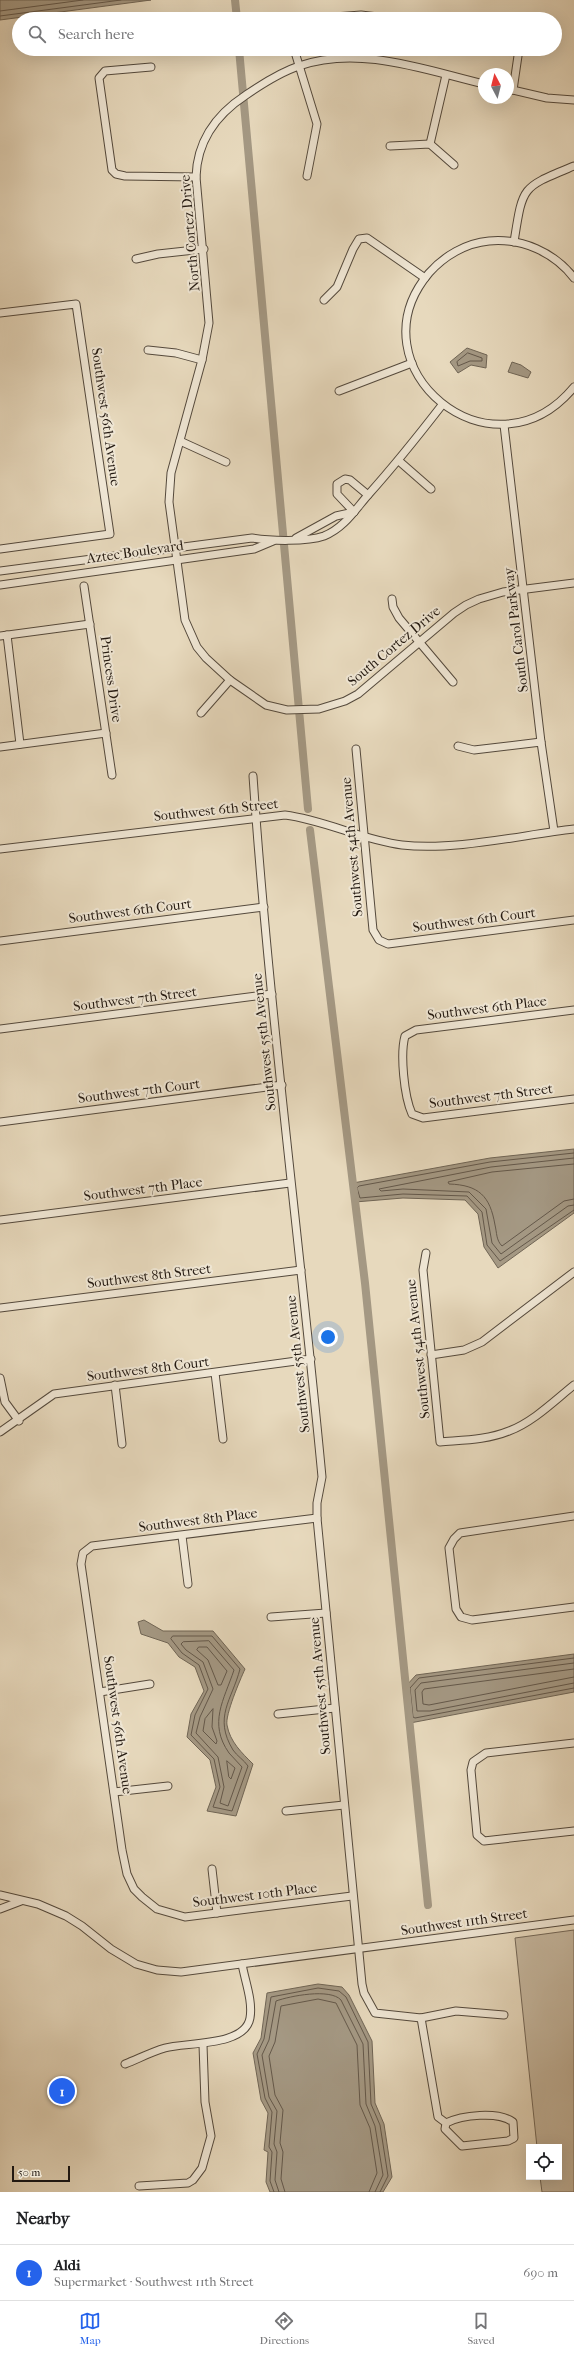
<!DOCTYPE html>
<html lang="en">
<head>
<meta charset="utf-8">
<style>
  body { margin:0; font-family:"IM FELL French Canon",serif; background:#f2f2f2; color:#202124 }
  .controls { position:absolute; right:12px; bottom:12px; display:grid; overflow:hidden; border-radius:0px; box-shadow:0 4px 16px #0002 }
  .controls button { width:36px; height:36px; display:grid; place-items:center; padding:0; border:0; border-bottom:1px solid #e0e0e0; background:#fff; color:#202124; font:20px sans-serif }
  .compass { position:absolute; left:478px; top:68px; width:36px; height:36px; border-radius:50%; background:#fff; box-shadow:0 4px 16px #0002; rotate:353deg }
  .scale { position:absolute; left:12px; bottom:10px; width:58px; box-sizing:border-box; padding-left:4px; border:2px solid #231911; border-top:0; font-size:11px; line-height:14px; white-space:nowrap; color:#231911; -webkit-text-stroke:3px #efe6d4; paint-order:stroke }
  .you { position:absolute; left:328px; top:1337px; width:14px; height:14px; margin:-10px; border:3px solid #fff; border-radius:50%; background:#1a73e8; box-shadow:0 0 0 6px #1a73e833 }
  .badge { display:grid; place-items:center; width:26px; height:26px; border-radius:50%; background:#2563eb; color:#fff; font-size:13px; font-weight:700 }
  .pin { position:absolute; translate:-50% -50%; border:2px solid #fff; box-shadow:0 1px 4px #0006 }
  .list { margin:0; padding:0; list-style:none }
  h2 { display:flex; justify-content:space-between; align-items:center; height:52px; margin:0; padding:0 16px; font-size:17px }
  h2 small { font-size:13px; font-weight:400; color:#757577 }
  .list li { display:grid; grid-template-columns:26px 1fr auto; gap:12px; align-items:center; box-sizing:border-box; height:56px; padding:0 16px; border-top:1px solid #e0e0e0 }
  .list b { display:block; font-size:15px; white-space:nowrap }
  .list p { margin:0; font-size:13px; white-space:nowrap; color:#757577 }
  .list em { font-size:13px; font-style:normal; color:#757577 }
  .icon { flex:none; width:22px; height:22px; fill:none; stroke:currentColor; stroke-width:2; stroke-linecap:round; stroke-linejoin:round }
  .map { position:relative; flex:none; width:574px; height:2192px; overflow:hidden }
  .search { position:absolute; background:#fff; box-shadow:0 4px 16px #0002; left:12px; right:12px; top:12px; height:44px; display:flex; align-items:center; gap:10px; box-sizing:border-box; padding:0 14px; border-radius:22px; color:#757577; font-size:15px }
  .sheet { height:108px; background:#fff }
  nav { display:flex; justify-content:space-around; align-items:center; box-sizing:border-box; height:56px; border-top:1px solid #e0e0e0; background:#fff; font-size:11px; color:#757577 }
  nav a { display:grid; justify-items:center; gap:2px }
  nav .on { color:#2563eb }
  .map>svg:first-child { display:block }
  .green { fill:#c6b8a0; stroke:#746858 }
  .water { fill:#a49883; stroke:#706555 }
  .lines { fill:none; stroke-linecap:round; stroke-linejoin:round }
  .shore { stroke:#64584a; stroke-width:1 }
  .canal { stroke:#a49883; stroke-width:8 }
  .street-casing { stroke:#54493c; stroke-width:9 }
  .street { stroke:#efe6d4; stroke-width:7 }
  .labels { text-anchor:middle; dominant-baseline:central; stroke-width:4; stroke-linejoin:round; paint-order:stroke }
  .street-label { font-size:14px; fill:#231911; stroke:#efe6d4 }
</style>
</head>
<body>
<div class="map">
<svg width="574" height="2192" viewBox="0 0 574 2192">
  <rect width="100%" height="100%" fill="#e7d9bd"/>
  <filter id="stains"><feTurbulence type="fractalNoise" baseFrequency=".005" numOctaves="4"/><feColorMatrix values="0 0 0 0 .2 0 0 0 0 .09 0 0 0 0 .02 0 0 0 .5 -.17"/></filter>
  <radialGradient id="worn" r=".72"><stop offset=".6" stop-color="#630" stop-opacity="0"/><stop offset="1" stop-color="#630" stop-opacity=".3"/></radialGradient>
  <path class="green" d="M574,1930V2192H542L540,2177H559V2147H537L515,1938Z"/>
  <g class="water">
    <path d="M0,0H151L0,20Z"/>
    <path d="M467,348L487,355L486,368L471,365L458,373L450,362Z"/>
    <path d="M512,362L521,365L531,372L528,378L508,372Z"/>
    <path d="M574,1149V1213L498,1268L484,1247L478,1214L465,1200L403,1198L355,1202L353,1183L490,1158Z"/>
    <path d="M144,1620L163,1631H213L245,1669C240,1680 225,1715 227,1725C230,1742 242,1753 253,1764L236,1816L207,1811L216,1787L210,1760L187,1737L191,1714L204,1691L195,1667L179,1657L168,1643L141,1634L138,1622Z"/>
    <path d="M574,1654V1692L410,1723L406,1686L416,1675Z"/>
    <path d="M318,1984L342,1987L349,1995L372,2041L375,2103L384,2124L392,2177L383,2192H270L266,2182L268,2152L264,2150L268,2113L261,2100L253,2053L261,2038L267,1993Z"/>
  </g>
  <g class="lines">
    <g class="shore">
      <path d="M0,11L83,0"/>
      <path d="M0,16L121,0"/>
      <path d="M468,353L482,358V361H470L458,366L457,362Z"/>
      <path d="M574,1153L490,1162L359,1186L357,1188L360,1198L403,1194L467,1196L482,1212L487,1245L500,1261L574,1210"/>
      <path d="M574,1158L491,1167L379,1189L381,1191L403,1189L469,1192L486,1209L492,1243L501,1254L568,1206L574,1205"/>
      <path d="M574,1164L492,1172L448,1182L449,1184C479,1185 490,1196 495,1225C497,1233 496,1240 502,1246L564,1201L574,1199"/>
      <path d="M173,1636H212L240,1669C232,1700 213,1717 233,1750C237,1756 244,1760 248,1766L232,1811L213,1807L220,1787L214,1759L191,1735L195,1715L208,1689L199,1665L182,1653L171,1639Z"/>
      <path d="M209,1641L234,1670C224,1700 208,1723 229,1753C233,1758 238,1762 242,1767L228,1806L220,1803L224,1787L218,1757L196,1733L200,1717L213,1689L203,1662L186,1650L181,1644L183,1642Z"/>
      <path d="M199,1647H207L227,1671L221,1685H218L208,1660L197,1650Z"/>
      <path d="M574,1658L419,1678L410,1688L413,1717L415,1718L574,1688"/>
      <path d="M574,1663L421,1683L415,1690L417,1711H430L574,1683"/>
      <path d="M574,1669L424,1689L422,1692L423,1704L429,1705L574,1677"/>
      <path d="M213,1709L212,1727L217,1741L216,1744L203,1731L205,1719Z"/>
      <path d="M227,1761L235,1768L231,1779L229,1777Z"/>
      <path d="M274,2192L270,2181L272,2152L269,2147L272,2112L265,2098L257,2054L264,2039L271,1997L318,1988L339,1991L346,1997L368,2042L371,2104L380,2125L388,2176L380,2192"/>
      <path d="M279,2192L275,2180L277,2152L274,2144L277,2111L269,2097L262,2055L269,2040L276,2001C290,1996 330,1988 341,2000L363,2044L366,2104L375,2126L383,2175L375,2192"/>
      <path d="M285,2192L281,2179L283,2152L280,2143L283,2110L275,2095L269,2056L275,2042L281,2006L318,1999L336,2003L357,2045L360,2105L370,2128L377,2173L369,2192"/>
    </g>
    <g class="canal">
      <path d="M235,0L237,19"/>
      <path d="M239,49L308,809"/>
      <path d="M310,830L365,1283L428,1905"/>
    </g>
    <defs>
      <g id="street">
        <path d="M308,19L361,15L395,19"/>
        <path d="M406,19L426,17"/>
        <path d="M294,49L317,124L307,176"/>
        <path d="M151,67L105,71L99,78L112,170L116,174L125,176L196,177"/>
        <path d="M484,84C425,70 359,45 299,66C281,72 262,84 246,95C217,114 197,141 196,177L209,323L202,360L171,473L169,502L185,620L197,647L206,658L230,680L266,705L287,710L319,709L345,701L358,694L454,613L466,605L479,599L503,592L574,583"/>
        <path d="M508,89L547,98L574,100"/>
        <path d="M513,90L519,49"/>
        <path d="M430,144L446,75"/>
        <path d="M390,146L430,144L454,165"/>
        <path d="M514,242C523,185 521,188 574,166"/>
        <path d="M136,259L158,254L204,249"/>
        <path d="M574,278C554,252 522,238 489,241C466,243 444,256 429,273C350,367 492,486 574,387"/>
        <path d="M324,300L337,287L353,249L359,239L367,238L425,278"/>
        <path d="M0,313L76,304L110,534L0,549"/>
        <path d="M148,350L176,353L202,360"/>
        <path d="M339,391L412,363"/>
        <path d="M504,425L541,742L554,831"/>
        <path d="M180,441L226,462"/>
        <path d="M399,461L431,489"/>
        <path d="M354,512L337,494V484L345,479L350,480L368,495"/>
        <path d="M296,538L336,516L354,512"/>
        <path d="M0,571L252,538C270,541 307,542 324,536C344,528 355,510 368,495C394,466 418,436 442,405"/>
        <path d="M0,585L254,549L273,541"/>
        <path d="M84,586L112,775"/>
        <path d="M392,599L393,607L399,618L453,682"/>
        <path d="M7,635L20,744"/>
        <path d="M0,636L90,624"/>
        <path d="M201,713L230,680"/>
        <path d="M458,746L474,750L541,742"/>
        <path d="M0,747L106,733"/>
        <path d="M356,749L373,930L379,940L388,944L574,920"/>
        <path d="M253,776C269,1010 300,1243 322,1477L317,1503V1518L362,1984L364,1993L375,2013L421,2018L456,2011L504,2015"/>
        <path d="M0,849L285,815C325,820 362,840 402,845C455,851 521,835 574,829"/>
        <path d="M0,941L264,907"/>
        <path d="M574,1010L416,1030L405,1036C400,1054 404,1096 412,1114L423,1118L574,1099"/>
        <path d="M0,1029L272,994"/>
        <path d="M0,1122L282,1085"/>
        <path d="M0,1220L290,1183"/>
        <path d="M426,1253L423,1270L440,1442C463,1440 487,1440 509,1431C533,1422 554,1401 574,1385"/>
        <path d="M0,1308L301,1270"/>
        <path d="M431,1355L464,1350L482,1342L574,1272"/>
        <path d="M215,1373L223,1439"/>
        <path d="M0,1378L5,1402L19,1421"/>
        <path d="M115,1385L122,1444"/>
        <path d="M0,1432L54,1394L311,1359"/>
        <path d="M574,1516L460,1533L454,1539L449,1548L456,1609L461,1617L472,1620L574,1607"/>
        <path d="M317,1518L92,1546L83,1553L81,1564L122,1850L127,1874L134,1889L142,1897L157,1909L185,1917L352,1896"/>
        <path d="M182,1536L188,1584"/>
        <path d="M271,1617L326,1613"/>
        <path d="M100,1692L150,1684"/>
        <path d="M278,1714L335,1708"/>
        <path d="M574,1743L486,1753L473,1762L471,1770L477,1835L484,1841L574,1831"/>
        <path d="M114,1792L168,1786"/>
        <path d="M286,1811L344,1805"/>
        <path d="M212,1869L217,1913"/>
        <path d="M0,1895L38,1904L66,1916L82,1926L111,1949L136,1964L157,1970L181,1972L574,1920"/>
        <path d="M0,1909L21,1901"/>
        <path d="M421,2018L438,2117L446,2123C462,2115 498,2111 513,2122L514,2138L508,2141L462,2146L445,2129L446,2123"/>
        <path d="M125,2064C138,2059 151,2052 165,2048C185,2042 245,2047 250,2018C253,2001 245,1981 242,1964"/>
        <path d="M139,2186L188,2183L193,2180L202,2168L211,2136L205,2102L203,2045"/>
      </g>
    </defs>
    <use href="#street" class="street-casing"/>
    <use href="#street" class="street"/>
  </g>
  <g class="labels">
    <g class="street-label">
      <text transform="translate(190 233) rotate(-95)">North Cortez Drive</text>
      <text transform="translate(106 417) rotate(82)">Southwest 56th Avenue</text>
      <text transform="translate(135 552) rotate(-8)">Aztec Boulevard</text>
      <text transform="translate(516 630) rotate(-97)">South Carol Parkway</text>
      <text transform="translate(394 646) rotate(-40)">South Cortez Drive</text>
      <text transform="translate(111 679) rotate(82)">Princess Drive</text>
      <text transform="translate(216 810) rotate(-6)">Southwest 6th Street</text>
      <text transform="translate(352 847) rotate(-95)">Southwest 54th Avenue</text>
      <text transform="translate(130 911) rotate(-7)">Southwest 6th Court</text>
      <text transform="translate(474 920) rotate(-7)">Southwest 6th Court</text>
      <text transform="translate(135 999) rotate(-7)">Southwest 7th Street</text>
      <text transform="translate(487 1008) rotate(-7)">Southwest 6th Place</text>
      <text transform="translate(264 1042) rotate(-96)">Southwest 55th Avenue</text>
      <text transform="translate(139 1091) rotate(-7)">Southwest 7th Court</text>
      <text transform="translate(491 1096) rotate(-7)">Southwest 7th Street</text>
      <text transform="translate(143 1189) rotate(-7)">Southwest 7th Place</text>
      <text transform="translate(149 1276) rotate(-7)">Southwest 8th Street</text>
      <text transform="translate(418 1349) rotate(-96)">Southwest 54th Avenue</text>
      <text transform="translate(298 1364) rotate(-96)">Southwest 55th Avenue</text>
      <text transform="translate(148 1369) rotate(-7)">Southwest 8th Court</text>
      <text transform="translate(198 1520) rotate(-7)">Southwest 8th Place</text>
      <text transform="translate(320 1686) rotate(-95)">Southwest 55th Avenue</text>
      <text transform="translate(118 1725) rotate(82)">Southwest 56th Avenue</text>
      <text transform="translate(255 1895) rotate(-7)">Southwest 10th Place</text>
      <text transform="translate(464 1922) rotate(-8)">Southwest 11th Street</text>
    </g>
  </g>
  <rect width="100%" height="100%" filter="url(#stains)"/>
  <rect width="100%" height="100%" fill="url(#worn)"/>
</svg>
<div class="controls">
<button><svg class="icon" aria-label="locate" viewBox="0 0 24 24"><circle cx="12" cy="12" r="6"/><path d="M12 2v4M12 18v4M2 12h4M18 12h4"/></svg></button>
</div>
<svg class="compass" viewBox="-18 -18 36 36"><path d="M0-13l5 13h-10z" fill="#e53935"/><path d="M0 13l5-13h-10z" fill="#757577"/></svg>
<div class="scale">50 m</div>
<div class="you"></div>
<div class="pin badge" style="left:62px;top:2091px">1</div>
<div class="search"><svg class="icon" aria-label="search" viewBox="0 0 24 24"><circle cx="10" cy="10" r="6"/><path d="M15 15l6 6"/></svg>Search here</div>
</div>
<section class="sheet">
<h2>Nearby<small></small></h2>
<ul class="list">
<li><span class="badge">1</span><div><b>Aldi</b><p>Supermarket · Southwest 11th Street</p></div><em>690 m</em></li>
</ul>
</section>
<nav>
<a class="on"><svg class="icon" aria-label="map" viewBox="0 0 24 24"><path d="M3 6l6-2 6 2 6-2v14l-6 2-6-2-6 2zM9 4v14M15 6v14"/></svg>Map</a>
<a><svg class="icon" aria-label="directions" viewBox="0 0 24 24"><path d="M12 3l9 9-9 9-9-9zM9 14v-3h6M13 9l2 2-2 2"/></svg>Directions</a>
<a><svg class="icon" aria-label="saved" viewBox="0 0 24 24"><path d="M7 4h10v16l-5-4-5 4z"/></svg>Saved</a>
</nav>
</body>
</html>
